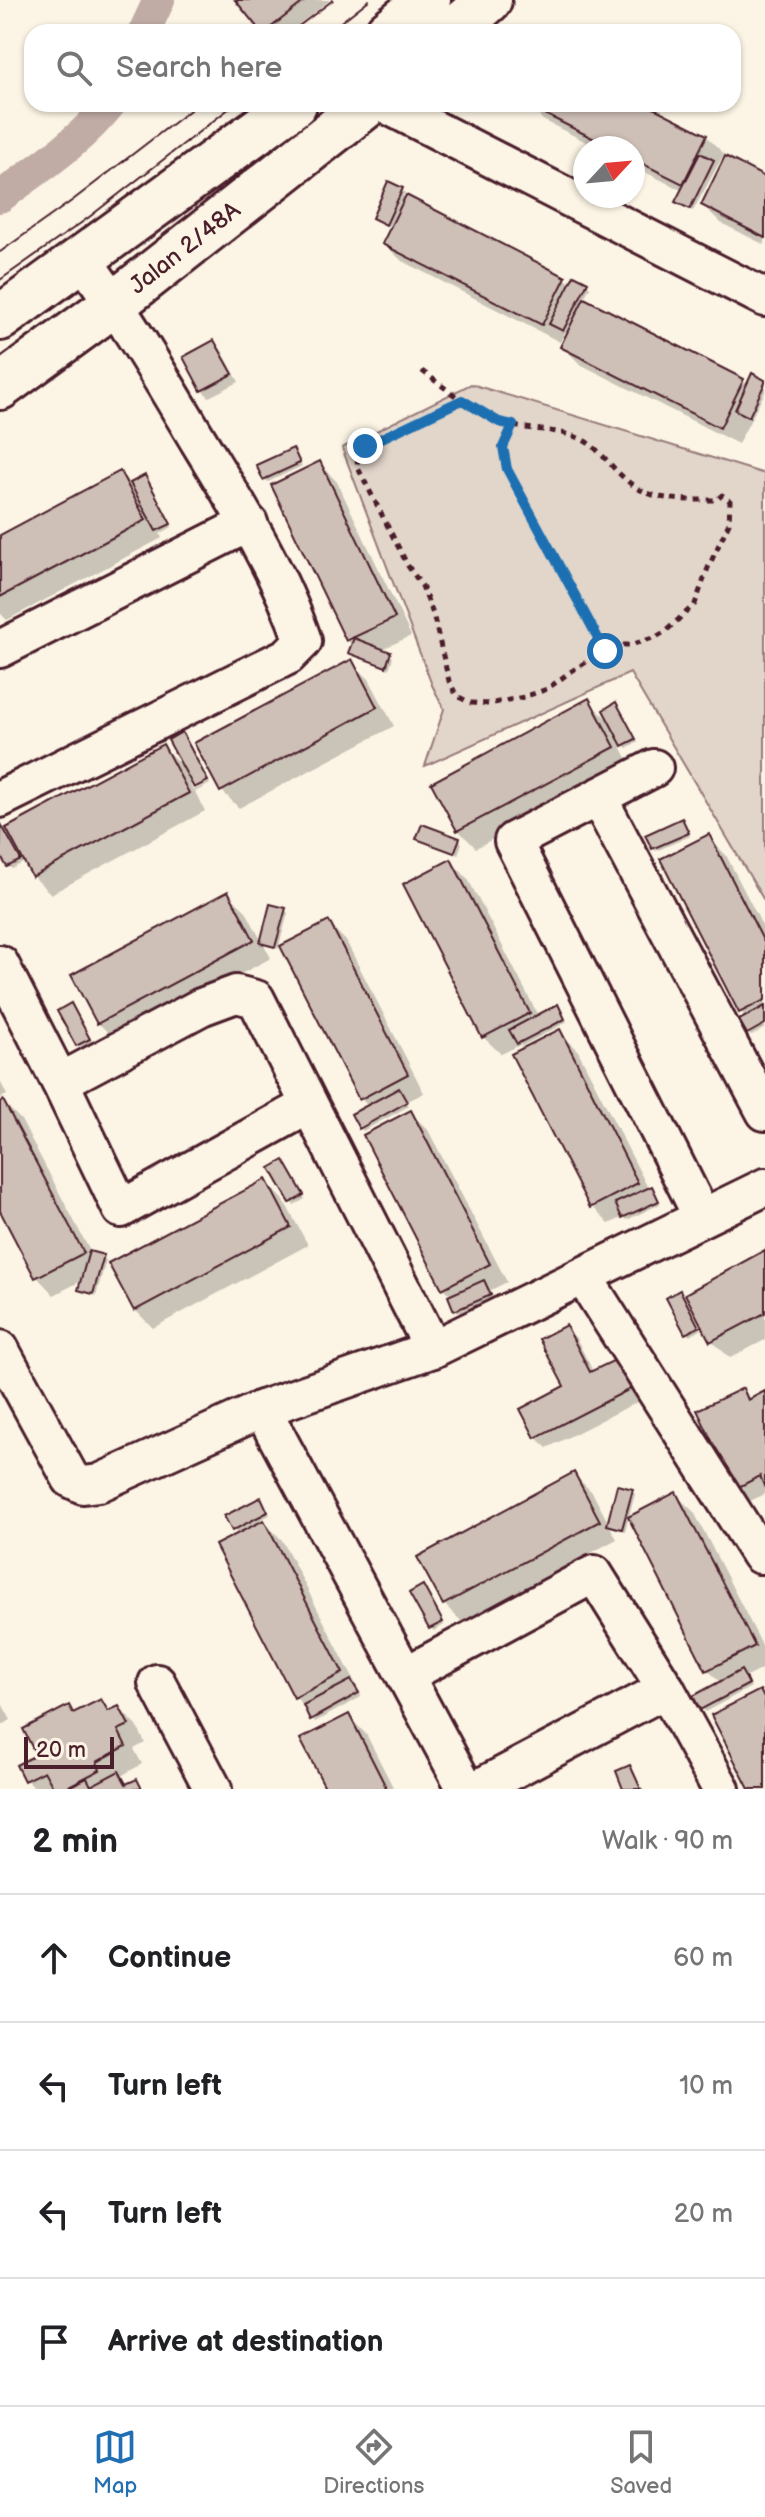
<!DOCTYPE html>
<html lang="en">
<head>
<meta charset="utf-8">
<style>
  body { margin:0; font-family:"Balsamiq Sans",sans-serif; background:#f2f2f2; color:#202124 }
  .compass { position:absolute; left:573px; top:136px; width:72px; height:72px; border-radius:50%; background:#fff; box-shadow:0 2px 6px #0004; rotate:64deg }
  .scale { position:absolute; left:24px; bottom:20px; width:90px; box-sizing:border-box; padding-left:8px; border:4px solid #4a1f2b; border-top:0; font-size:22px; line-height:28px; white-space:nowrap; color:#4a1f2b; -webkit-text-stroke:6px #fcf5e5; paint-order:stroke }
  .stop { position:absolute; width:24px; height:24px; margin:-18px; border:6px solid #1f6fb2; border-radius:50%; background:#fff }
  .stop.end { background:#1f6fb2; border-color:#fff; box-shadow:0 2px 8px #0008 }
  .list { margin:0; padding:0; list-style:none }
  h2 { display:flex; justify-content:space-between; align-items:center; height:104px; margin:0; padding:0 32px; font-size:34px }
  h2 small { font-size:26px; font-weight:400; color:#757577 }
  .list li { display:grid; grid-template-columns:52px 1fr auto; gap:24px; align-items:center; box-sizing:border-box; height:128px; padding:0 32px; border-top:2px solid #e0e0e0 }
  .list b { display:block; font-size:30px; white-space:nowrap }
  .list em { font-size:26px; font-style:normal; color:#757577 }
  .icon { flex:none; width:44px; height:44px; fill:none; stroke:currentColor; stroke-width:2; stroke-linecap:round; stroke-linejoin:round }
  .map { position:relative; flex:none; width:765px; height:1789px; overflow:hidden }
  .search { position:absolute; background:#fff; box-shadow:0 2px 6px #0004; left:24px; right:24px; top:24px; height:88px; display:flex; align-items:center; gap:20px; box-sizing:border-box; padding:0 28px; border-radius:24px; color:#757577; font-size:30px }
  .sheet { height:616px; background:#fff }
  nav { display:flex; justify-content:space-around; align-items:center; box-sizing:border-box; height:112px; border-top:2px solid #e0e0e0; background:#fff; font-size:22px; color:#757577 }
  nav a { display:grid; justify-items:center; gap:4px }
  nav .on { color:#1f6fb2 }
  .map>svg:first-child { display:block }
  .green { fill:#e2d5ca; stroke:#967a7a; stroke-width:2 }
  .shadow { fill:#0003 }
  .lines { fill:none; stroke-linecap:round; stroke-linejoin:round }
  .canal { stroke:#c0aca5; stroke-width:32 }
  .building { fill:#cfc0b7; stroke:#4a1f2b; stroke-width:2 }
  .minor-casing { stroke:#4a1f2b; stroke-width:42 }
  .major-casing { stroke:#4a1f2b; stroke-width:50 }
  .path { stroke:#4a1f2b; stroke-width:5; stroke-dasharray:6 6; stroke-linecap:butt }
  .minor { stroke:#fcf5e5; stroke-width:36 }
  .major { stroke:#fcf5e5; stroke-width:44 }
  .tram { stroke:#4a1f2b; stroke-width:2 }
  .route { stroke:#1f6fb2; stroke-width:10 }
  .labels { text-anchor:middle; dominant-baseline:central; stroke-width:8; stroke-linejoin:round; paint-order:stroke }
  .street-label { font-size:24px; fill:#4a1f2b; stroke:#fcf5e5 }
</style>
</head>
<body>
<div class="map">
<svg width="765" height="1789" viewBox="0 0 765 1789">
  <rect width="100%" height="100%" fill="#fcf5e5"/>
  <filter id="ink" filterUnits="userSpaceOnUse"><feTurbulence type="fractalNoise" baseFrequency=".0125" numOctaves="2"/><feDisplacementMap in="SourceGraphic" scale="16" xChannelSelector="R" yChannelSelector="G"/><feConvolveMatrix kernelMatrix="1 2 1 2 8 2 1 2 1" color-interpolation-filters="sRGB"/></filter>
  <g filter="url(#ink)">
    <path class="green" d="M471,384L765,474V902L630,673L425,766L444,709L432,685L342,448Z"/>
    <g class="shadow">
      <path d="M238,0H330L289,32H263Z"/>
      <path d="M527,104H642L706,136L724,154L693,211L677,202L683,191L633,166V148H598L543,120Z"/>
      <path d="M765,179V245L721,223L703,205Z"/>
      <path d="M402,190L405,193L403,196L565,278L571,284H586L590,287L583,300L743,381L748,386L765,382V392L738,444L580,364L562,346L568,334L565,332L560,342L402,261L384,244L392,228L374,218Z"/>
      <path d="M214,342L221,349L239,382L209,397L202,390Z"/>
      <path d="M293,451L302,466L268,482L265,479Z"/>
      <path d="M320,464L337,482L411,636L380,650L393,657L389,669L350,653L353,646L347,640Z"/>
      <path d="M120,473L131,484L147,481L172,527L160,534L162,538L7,620L0,613V538Z"/>
      <path d="M351,662L369,679L394,726L239,808L222,791Z"/>
      <path d="M588,701L611,723L616,704L619,707L638,742L627,748L618,741L631,765L476,848L458,830Z"/>
      <path d="M163,747L183,767L193,791L209,782L210,784L195,792L205,811L51,894L33,876L26,861L12,869L9,866L0,851V827L18,854Z"/>
      <path d="M682,820L690,836L656,851L653,848Z"/>
      <path d="M708,837L726,855L765,931V1028L751,1036L748,1033L747,1018L741,1012L663,860Z"/>
      <path d="M419,839L459,840L462,843L458,855Z"/>
      <path d="M451,861L468,879L539,1017L560,1010L567,1022L522,1046L520,1045L501,1054L483,1037Z"/>
      <path d="M228,894L246,911L262,942L285,910L288,913L278,949L264,945L271,958L116,1040L98,1023Z"/>
      <path d="M328,923L346,941L424,1093L406,1102L409,1106L363,1131L360,1128L369,1107L361,1099Z"/>
      <path d="M74,1009L92,1042L81,1048L60,1012Z"/>
      <path d="M559,1032L577,1049L649,1190L654,1192L660,1204L627,1220L624,1217L609,1224L592,1206Z"/>
      <path d="M0,1081L7,1095L0,1098Z"/>
      <path d="M3,1102L21,1120L91,1253L106,1260L96,1296L80,1289L83,1280L54,1295L37,1277L0,1207V1104Z"/>
      <path d="M410,1112L428,1130L507,1282L489,1291L493,1298L459,1313L452,1297L443,1288Z"/>
      <path d="M286,1165L305,1199L294,1205L291,1202Z"/>
      <path d="M265,1181L283,1199L308,1245L153,1328L135,1310Z"/>
      <path d="M765,1253V1340L730,1358L712,1341Z"/>
      <path d="M682,1296L701,1330L690,1336L687,1333Z"/>
      <path d="M565,1327L576,1338L594,1373L616,1361L641,1400L547,1448L536,1437L522,1410L566,1387Z"/>
      <path d="M742,1390L752,1400L765,1394V1494L750,1501L736,1487Z"/>
      <path d="M574,1475L592,1492L609,1524L632,1491L635,1494L625,1531L610,1527L617,1539L462,1622L444,1604Z"/>
      <path d="M676,1495L694,1512L765,1651V1667L745,1678L751,1687L705,1712L696,1697L721,1683L708,1670Z"/>
      <path d="M261,1500L270,1515L261,1519L282,1540L360,1692L361,1697L315,1722L296,1697L218,1545L239,1535L233,1529Z"/>
      <path d="M426,1591L444,1625L434,1631L431,1628Z"/>
      <path d="M0,1700L11,1720L0,1726Z"/>
      <path d="M101,1701L111,1712L119,1708L137,1726L145,1743L134,1749L142,1764L121,1776L129,1785L136,1781L144,1789H36L26,1780L68,1707L75,1714Z"/>
      <path d="M348,1716L366,1734L394,1789H328Z"/>
    </g>
    <g class="lines">
      <g class="canal">
        <path d="M144,32L159,0"/>
        <path d="M0,197C39,168 80,142 110,104"/>
      </g>
    </g>
    <g class="building">
      <path d="M235,0H306L265,32H261Z"/>
      <path d="M525,104H646L707,135L683,184L633,159V148H612Z"/>
      <path d="M700,153L714,160L690,209L675,202Z"/>
      <path d="M725,156L765,177V238L701,205Z"/>
      <path d="M388,181L403,188L386,225L372,218Z"/>
      <path d="M406,195L566,277L542,325L382,244Z"/>
      <path d="M574,275L588,282L563,331L549,324Z"/>
      <path d="M584,298L744,379L720,428L560,347Z"/>
      <path d="M214,340L233,374L201,391L183,357Z"/>
      <path d="M752,373L765,380V383L749,417L735,410Z"/>
      <path d="M293,448L300,463L263,480L256,465Z"/>
      <path d="M320,461L395,618L346,641L271,485Z"/>
      <path d="M120,471L146,520L0,597V535Z"/>
      <path d="M145,475L171,524L156,531L130,483Z"/>
      <path d="M354,638L391,652L386,667L348,653Z"/>
      <path d="M352,659L377,707L220,792L194,743Z"/>
      <path d="M589,698L615,747L457,831L431,783Z"/>
      <path d="M616,702L636,739L622,746L603,710Z"/>
      <path d="M182,732L208,781L194,788L168,740Z"/>
      <path d="M163,744L189,793L32,877L6,828Z"/>
      <path d="M682,818L689,833L652,849L645,835Z"/>
      <path d="M1,824L21,860L7,867L0,855Z"/>
      <path d="M422,824L460,838L454,853L416,839Z"/>
      <path d="M709,834L765,944V1000L739,1013L660,859Z"/>
      <path d="M451,859L530,1013L482,1038L403,884Z"/>
      <path d="M228,891L254,940L97,1024L71,975Z"/>
      <path d="M270,904L286,908L275,947L260,943Z"/>
      <path d="M329,921L408,1074L359,1100L280,946Z"/>
      <path d="M71,1003L90,1039L76,1046L57,1011Z"/>
      <path d="M558,1004L565,1019L517,1044L509,1030Z"/>
      <path d="M765,1006V1024L747,1034L739,1020Z"/>
      <path d="M560,1029L638,1183L590,1208L511,1054Z"/>
      <path d="M399,1088L407,1102L359,1129L351,1114Z"/>
      <path d="M3,1100L84,1253L35,1278L0,1211V1102Z"/>
      <path d="M411,1110L490,1264L442,1289L363,1135Z"/>
      <path d="M284,1160L304,1195L290,1203L270,1168Z"/>
      <path d="M266,1179L291,1227L134,1311L108,1263Z"/>
      <path d="M652,1186L659,1201L622,1218L615,1203Z"/>
      <path d="M765,1250V1313L710,1342L685,1294Z"/>
      <path d="M89,1251L104,1255L93,1294L78,1290Z"/>
      <path d="M484,1280L491,1295L454,1311L448,1296Z"/>
      <path d="M680,1290L699,1327L685,1334L666,1298Z"/>
      <path d="M566,1325L590,1372L617,1359L632,1388L535,1438L520,1409L564,1386L539,1339Z"/>
      <path d="M743,1388L748,1400L765,1391V1488L760,1476L735,1489L697,1410Z"/>
      <path d="M574,1472L600,1521L443,1605L417,1557Z"/>
      <path d="M617,1485L633,1489L622,1529L607,1525Z"/>
      <path d="M676,1492L755,1646L706,1671L628,1517Z"/>
      <path d="M261,1497L268,1512L232,1531L224,1516Z"/>
      <path d="M264,1520L343,1673L294,1698L215,1545Z"/>
      <path d="M423,1585L443,1622L429,1629L409,1593Z"/>
      <path d="M741,1670L749,1684L700,1710L693,1696Z"/>
      <path d="M351,1680L359,1693L310,1720L303,1705Z"/>
      <path d="M760,1690L765,1700V1789H749L711,1715Z"/>
      <path d="M101,1699L108,1711L119,1706L129,1725L118,1730L126,1746L97,1762L100,1770L63,1789H54L44,1771L24,1781L16,1765L36,1755L23,1729L69,1705L73,1713Z"/>
      <path d="M349,1714L387,1789H326L300,1739Z"/>
      <path d="M630,1765L641,1789H623L616,1771Z"/>
      <path d="M119,1771L126,1784L137,1779L142,1789H64L87,1778L91,1786Z"/>
    </g>
    <g class="lines">
      <defs>
        <g id="minor">
          <path d="M385,104L765,298"/>
          <path d="M0,649L249,523"/>
          <path d="M654,768L513,841L702,1217"/>
          <path d="M598,797L765,1112"/>
          <path d="M0,799L288,656L303,641C279,570 237,504 198,440C161,378 125,316 82,259"/>
          <path d="M0,964L60,1082L121,1209L309,1105"/>
          <path d="M60,1082L201,1007L236,994L256,999L433,1349"/>
          <path d="M583,1276L760,1555L765,1552"/>
          <path d="M0,1349L71,1479L83,1485L99,1483L262,1409L433,1349L765,1187"/>
          <path d="M262,1409L466,1789"/>
          <path d="M406,1675L594,1574L666,1689L721,1789"/>
          <path d="M157,1683L213,1789"/>
          <path d="M477,1789L666,1689"/>
        </g>
        <g id="major">
          <path d="M388,32L428,0"/>
          <path d="M452,32L489,0"/>
          <path d="M0,318L294,104"/>
          <path d="M0,387L115,303L368,104"/>
        </g>
      </defs>
      <use href="#minor" class="minor-casing"/>
      <use href="#major" class="major-casing"/>
      <g class="path">
        <path d="M422,371C443,386 475,413 499,422C526,432 557,427 583,440C600,449 610,466 624,478C650,503 684,500 717,500L722,495L730,501L729,523L708,568L695,604L666,631L656,637L630,645H614L570,672L547,689L524,697L489,704L471,703L457,696L449,681L433,614L422,586L408,566L357,466L358,455L365,446L462,400"/>
        <path d="M513,425L503,447L507,469L605,651"/>
      </g>
      <use href="#minor" class="minor"/>
      <use href="#major" class="major"/>
      <g class="tram">
        <path d="M291,32L333,0"/>
        <path d="M328,32L369,0"/>
        <path d="M0,252L73,200L198,104"/>
        <path d="M0,280L88,218L235,104"/>
      </g>
    </g>
  </g>
  <g class="lines" filter="url(#ink)">
    <path class="route" d="M365,446L462,400L499,422L513,425L503,447L507,469L605,651"/>
  </g>
  <g class="labels">
    <g class="street-label">
      <text transform="translate(185 248) rotate(-38)">Jalan 2/48A</text>
    </g>
  </g>
</svg>
<svg class="compass" viewBox="-18 -18 36 36"><path d="M0-13l5 13h-10z" fill="#e53935"/><path d="M0 13l5-13h-10z" fill="#757577"/></svg>
<div class="scale">20 m</div>
<div class="stop" style="left:605px;top:651px"></div>
<div class="stop end" style="left:365px;top:446px"></div>
<div class="search"><svg class="icon" aria-label="search" viewBox="0 0 24 24"><circle cx="10" cy="10" r="6"/><path d="M15 15l6 6"/></svg>Search here</div>
</div>
<section class="sheet">
<h2>2 min<small>Walk · 90 m</small></h2>
<ul class="list">
<li><svg class="icon" aria-label="ahead" viewBox="0 0 24 24"><path d="M12 20V5M6 11l6-6 6 6"/></svg><div><b>Continue</b></div><em>60 m</em></li>
<li><svg class="icon" aria-label="left" viewBox="0 0 24 24"><path d="M17 20v-9H6M10 6l-5 5 5 5"/></svg><div><b>Turn left</b></div><em>10 m</em></li>
<li><svg class="icon" aria-label="left" viewBox="0 0 24 24"><path d="M17 20v-9H6M10 6l-5 5 5 5"/></svg><div><b>Turn left</b></div><em>20 m</em></li>
<li><svg class="icon" aria-label="arrive" viewBox="0 0 24 24"><path d="M6 21V4h12l-3 4 3 4H6"/></svg><div><b>Arrive at destination</b></div></li>
</ul>
</section>
<nav>
<a class="on"><svg class="icon" aria-label="map" viewBox="0 0 24 24"><path d="M3 6l6-2 6 2 6-2v14l-6 2-6-2-6 2zM9 4v14M15 6v14"/></svg>Map</a>
<a><svg class="icon" aria-label="directions" viewBox="0 0 24 24"><path d="M12 3l9 9-9 9-9-9zM9 14v-3h6M13 9l2 2-2 2"/></svg>Directions</a>
<a><svg class="icon" aria-label="saved" viewBox="0 0 24 24"><path d="M7 4h10v16l-5-4-5 4z"/></svg>Saved</a>
</nav>
</body>
</html>
